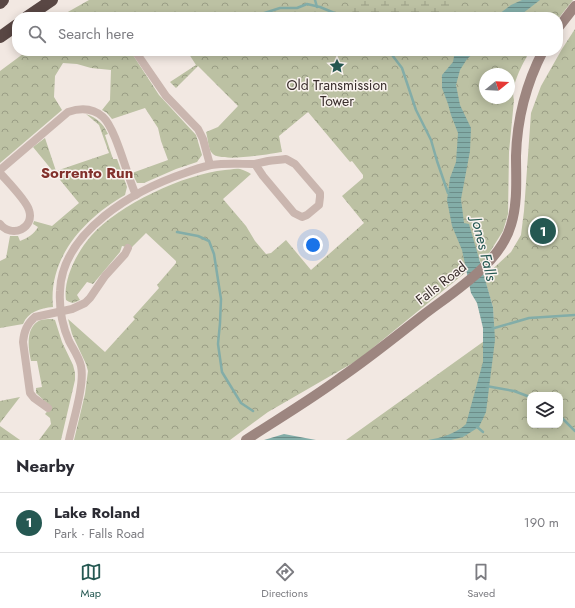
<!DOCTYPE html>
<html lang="en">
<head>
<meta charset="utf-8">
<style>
  body { margin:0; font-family:Jost,sans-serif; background:#f2f2f3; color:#2b2b33 }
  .controls { position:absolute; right:12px; bottom:12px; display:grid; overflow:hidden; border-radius:8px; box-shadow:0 2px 10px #0003 }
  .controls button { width:36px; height:36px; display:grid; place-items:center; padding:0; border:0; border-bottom:1px solid #e1e1e2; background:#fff; color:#2b2b33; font:20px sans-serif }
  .compass { position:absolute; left:479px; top:68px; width:36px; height:36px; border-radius:50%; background:#fff; box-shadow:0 2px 10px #0003; rotate:72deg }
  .you { position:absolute; left:313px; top:245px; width:14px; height:14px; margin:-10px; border:3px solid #fff; border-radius:50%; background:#1a73e8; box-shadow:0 0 0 6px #1a73e833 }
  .badge { display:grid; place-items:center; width:26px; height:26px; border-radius:50%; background:#255852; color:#fff; font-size:13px; font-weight:700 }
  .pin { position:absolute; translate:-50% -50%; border:2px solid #fff; box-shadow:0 1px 4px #0006 }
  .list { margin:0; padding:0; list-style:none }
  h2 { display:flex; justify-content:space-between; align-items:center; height:52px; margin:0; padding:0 16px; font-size:17px }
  h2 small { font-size:13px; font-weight:400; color:#7c7c81 }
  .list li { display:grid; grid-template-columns:26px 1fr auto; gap:12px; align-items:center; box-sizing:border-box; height:60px; padding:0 16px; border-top:1px solid #e1e1e2 }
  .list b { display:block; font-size:15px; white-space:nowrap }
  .list p { margin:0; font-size:13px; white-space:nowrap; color:#7c7c81 }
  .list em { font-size:13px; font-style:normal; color:#7c7c81 }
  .icon { flex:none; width:22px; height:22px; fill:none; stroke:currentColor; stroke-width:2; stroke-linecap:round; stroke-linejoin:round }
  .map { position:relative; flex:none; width:575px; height:440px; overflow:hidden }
  .search { position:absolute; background:#fff; box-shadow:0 2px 10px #0003; left:12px; right:12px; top:12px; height:44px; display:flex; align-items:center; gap:10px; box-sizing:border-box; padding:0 14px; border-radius:16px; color:#7c7c81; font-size:15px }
  .sheet { height:112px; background:#fff }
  nav { display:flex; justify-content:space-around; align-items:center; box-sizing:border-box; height:56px; border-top:1px solid #e1e1e2; background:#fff; font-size:11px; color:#7c7c81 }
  nav a { display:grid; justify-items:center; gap:2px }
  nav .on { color:#255852 }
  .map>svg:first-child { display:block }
  .forest { fill:url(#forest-crowns); fill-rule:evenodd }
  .wetland { fill:url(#wetland-marsh) }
  .water { fill:url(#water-rules) }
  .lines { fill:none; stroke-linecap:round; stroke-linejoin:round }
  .stream { stroke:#83ada8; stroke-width:2.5 }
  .minor { stroke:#cab6af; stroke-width:8 }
  .secondary { stroke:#9d8680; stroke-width:10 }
  .motorway { stroke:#594744; stroke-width:12 }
  .labels { text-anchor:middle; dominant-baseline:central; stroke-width:3; stroke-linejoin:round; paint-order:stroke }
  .poi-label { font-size:14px; fill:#392e2c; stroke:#faf3ef }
  .street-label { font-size:14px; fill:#392e2c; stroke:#faf3ef }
  .neighbourhood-label { font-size:15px; font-weight:bold; fill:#82312c; stroke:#faf3ef }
  .water-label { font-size:15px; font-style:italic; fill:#255852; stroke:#faf3ef }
</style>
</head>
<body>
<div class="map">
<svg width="575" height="440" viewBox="0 0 575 440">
  <defs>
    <pattern id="forest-crowns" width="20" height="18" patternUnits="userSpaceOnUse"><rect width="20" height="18" fill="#bcc1a3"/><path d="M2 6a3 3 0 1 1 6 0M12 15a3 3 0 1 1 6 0" fill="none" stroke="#9a9d85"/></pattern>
    <pattern id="wetland-marsh" width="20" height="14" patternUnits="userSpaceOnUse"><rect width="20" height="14" fill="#bcc1a3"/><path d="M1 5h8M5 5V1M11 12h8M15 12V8" fill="none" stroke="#9a9d85"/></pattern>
    <pattern id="water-rules" width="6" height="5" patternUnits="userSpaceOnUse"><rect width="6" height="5" fill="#83ada8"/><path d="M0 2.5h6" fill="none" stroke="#6c8d89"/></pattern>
  </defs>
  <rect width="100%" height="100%" fill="#f2e8e2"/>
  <g class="forest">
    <path d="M89,0H573L558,19V17H59Z"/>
    <path d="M575,29V440H346L494,334L493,307L484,277L511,252L521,235L524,211L531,113L541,86L562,49ZM530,395H560V425H530Z"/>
    <path d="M27,51H132L131,52L159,95L196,135L202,155L197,162L176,169L144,183H137L132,173L168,160L161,141L158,128L145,108L112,119L107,113L102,110L110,100L111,70L91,68L77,64L63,63L55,76L54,97L62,110L0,163V71Z"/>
    <path d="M187,51H530C523,63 510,86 514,100L509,152L508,214L503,231L488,255L481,263L479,258L465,266L466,272L358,360L268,412L230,440H74L85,394L88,371L86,364L72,334L68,319L105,352L135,319L133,317L159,288L157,285L176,263V261L146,233L131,248L122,246L120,252L93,284L87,282L77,295L80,300C74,303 72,304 66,300C63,279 77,252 91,236C118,205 184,174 225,170C229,170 235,168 240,169C244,170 248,172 251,174L223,199L246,226L255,241L266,254L271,253L286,240L311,270L364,223L342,196L363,178V175L352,161L350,162L308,112L279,136L282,152C269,154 219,163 212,153C208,149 208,138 206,132L218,127L238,106L198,66L176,88L170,82L196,65ZM485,74H509V98H485Z"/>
    <path d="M86,114C97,118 103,123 108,134L105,135L113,159H117L127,187L125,195C85,218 48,257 53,307C40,308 28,312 23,324L0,328V261L6,258L10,236H18L20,241C28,238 34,234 38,227L33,224L34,221L52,226L79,203L33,147L45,138L56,171L109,153L99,125Z"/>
    <path d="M52,319L55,320L62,342L73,365L75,373V380L61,440H39L51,424L50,418L45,414L51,407L36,393V388L42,387L37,361H31C29,350 25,331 37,322C41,319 47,319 52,319Z"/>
    <path d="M20,397L0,423V401Z"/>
    <path d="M0,426L20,440H0Z"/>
  </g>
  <path class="wetland" d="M347,0H458L459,2V5L456,7L435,17H355Z"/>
  <g class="water">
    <path d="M522,0H540L518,17H495L511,5Z"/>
    <path d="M455,51H476L467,59L460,70L456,85L460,105L471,128L470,151L461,199L464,223L469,224L493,307L495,340L486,412L479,427L463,437L451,440H428C441,438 457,433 466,424L483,362V328L477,303L471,293L462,250L452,226L447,200L450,178L456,162L458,133L451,115L448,104L442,88V75L453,62Z"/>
    <path d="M284,434L316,440H264Z"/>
  </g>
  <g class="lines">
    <g class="stream">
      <path d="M315,0L317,7"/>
      <path d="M252,17L280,8H297L307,4L320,7L344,17"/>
      <path d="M389,51L402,68L416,110L431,140L437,161L448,193L450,194"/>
      <path d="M177,232L198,236L209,241L214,254L221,299L220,323L218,344L222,372L241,403L253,411"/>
      <path d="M491,329L529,318L575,315"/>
      <path d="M486,386L514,391L530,397"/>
      <path d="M560,416L575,431"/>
      <path d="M476,426L483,432"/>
    </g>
    <g class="minor">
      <path d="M135,51L166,96L198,129L203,139L210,165"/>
      <path d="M0,170L68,112C80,108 93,108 103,117C116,129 127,176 136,195"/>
      <path d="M0,173C7,181 26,200 29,210C35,228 12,239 0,224"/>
      <path d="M48,408L34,398L30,393L23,342C24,331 27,324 35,317L72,309L85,303L90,298L105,276L125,254L128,248"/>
      <path d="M69,440C73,421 85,384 81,366C79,357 73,349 69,341C62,325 59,308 60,291C62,231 135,190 185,173C193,170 202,167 211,165C225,163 239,164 253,164C258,164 263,162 268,161C274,160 280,160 286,159L295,164L320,193V197L319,205L307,215L302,217L294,213L263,176L255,164"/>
    </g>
    <g class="secondary">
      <path d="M558,28L575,6"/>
      <path d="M246,440C278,419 310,400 340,378C368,359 395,337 422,316C453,292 500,264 511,225C518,203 516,178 516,156C517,119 526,84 543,51"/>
    </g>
    <g class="motorway">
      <path d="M0,3L3,0"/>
      <path d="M27,17L52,0"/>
      <path d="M0,37L17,25"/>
    </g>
  </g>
  <defs>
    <symbol id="sight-bare" viewBox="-9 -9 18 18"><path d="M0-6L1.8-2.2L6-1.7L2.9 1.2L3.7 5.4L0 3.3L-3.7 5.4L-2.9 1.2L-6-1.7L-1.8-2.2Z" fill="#255852" stroke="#faf3ef" stroke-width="2.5" paint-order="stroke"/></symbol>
  </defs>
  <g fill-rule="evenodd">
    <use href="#sight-bare" x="326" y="55" width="22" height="22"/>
  </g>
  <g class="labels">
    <g class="poi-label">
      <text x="337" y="85">Old Transmission<tspan x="337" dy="16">Tower</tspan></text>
    </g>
    <g class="street-label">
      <text transform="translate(441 283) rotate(-38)">Falls Road</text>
    </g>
    <g class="neighbourhood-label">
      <text x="87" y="173">Sorrento Run</text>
    </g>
    <g class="water-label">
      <text transform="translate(484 249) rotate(76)">Jones Falls</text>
    </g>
  </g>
</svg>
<div class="controls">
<button><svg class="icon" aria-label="layers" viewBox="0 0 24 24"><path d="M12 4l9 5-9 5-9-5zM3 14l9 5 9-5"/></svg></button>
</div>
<svg class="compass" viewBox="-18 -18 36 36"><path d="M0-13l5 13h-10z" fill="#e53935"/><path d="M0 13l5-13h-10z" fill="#7c7c81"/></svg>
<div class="you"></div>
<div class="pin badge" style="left:543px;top:231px">1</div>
<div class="search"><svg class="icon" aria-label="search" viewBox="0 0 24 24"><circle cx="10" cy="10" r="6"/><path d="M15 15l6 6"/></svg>Search here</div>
</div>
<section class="sheet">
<h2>Nearby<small></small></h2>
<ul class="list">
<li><span class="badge">1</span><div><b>Lake Roland</b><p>Park · Falls Road</p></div><em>190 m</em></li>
</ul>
</section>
<nav>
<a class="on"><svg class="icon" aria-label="map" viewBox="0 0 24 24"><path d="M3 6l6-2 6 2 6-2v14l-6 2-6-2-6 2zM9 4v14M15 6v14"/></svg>Map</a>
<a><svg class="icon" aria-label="directions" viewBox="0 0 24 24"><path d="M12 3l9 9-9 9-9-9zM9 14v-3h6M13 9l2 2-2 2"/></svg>Directions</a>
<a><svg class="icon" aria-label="saved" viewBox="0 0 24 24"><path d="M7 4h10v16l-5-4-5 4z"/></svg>Saved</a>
</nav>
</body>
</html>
